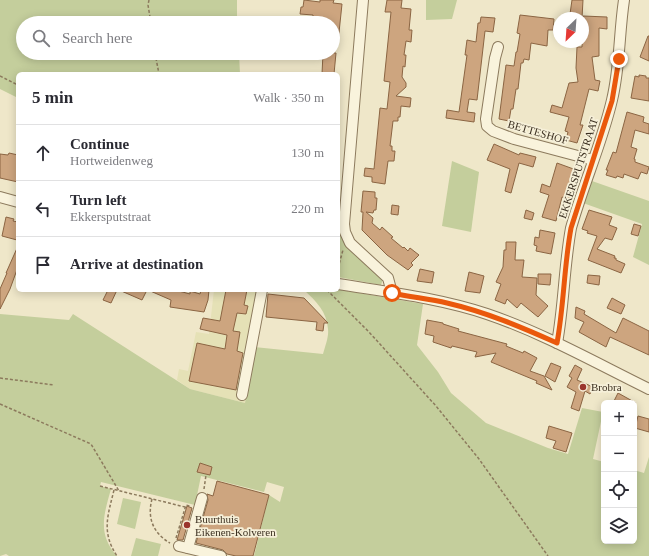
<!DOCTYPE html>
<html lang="en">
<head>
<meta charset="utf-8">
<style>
  body { margin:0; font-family:"Times New Roman",serif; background:#f7f7f7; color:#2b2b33 }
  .controls { position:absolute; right:12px; bottom:12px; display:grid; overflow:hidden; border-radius:6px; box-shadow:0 2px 10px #0003 }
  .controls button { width:36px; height:36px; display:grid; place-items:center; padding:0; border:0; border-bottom:1px solid #e1e1e2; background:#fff; color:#2b2b33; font:20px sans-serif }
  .compass { position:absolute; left:553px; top:12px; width:36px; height:36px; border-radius:50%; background:#fff; box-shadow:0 2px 10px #0003; rotate:205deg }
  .stop { position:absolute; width:12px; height:12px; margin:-9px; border:3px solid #ea580c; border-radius:50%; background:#fff }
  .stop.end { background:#ea580c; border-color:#fff; box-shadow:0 1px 4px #0008 }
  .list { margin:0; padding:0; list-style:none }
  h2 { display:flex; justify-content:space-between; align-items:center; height:52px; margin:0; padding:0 16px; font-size:17px }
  h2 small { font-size:13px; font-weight:400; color:#7c7c81 }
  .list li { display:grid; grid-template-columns:26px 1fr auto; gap:12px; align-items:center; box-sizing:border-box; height:56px; padding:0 16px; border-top:1px solid #e1e1e2 }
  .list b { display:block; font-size:15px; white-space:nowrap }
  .list p { margin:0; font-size:13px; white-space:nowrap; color:#7c7c81 }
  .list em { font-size:13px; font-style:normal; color:#7c7c81 }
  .icon { flex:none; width:22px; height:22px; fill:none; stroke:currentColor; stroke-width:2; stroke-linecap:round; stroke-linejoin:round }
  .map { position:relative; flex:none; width:649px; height:556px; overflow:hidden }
  .search { position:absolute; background:#fff; box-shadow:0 2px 10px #0003; left:16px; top:16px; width:324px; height:44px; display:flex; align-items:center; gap:10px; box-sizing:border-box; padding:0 14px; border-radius:22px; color:#7c7c81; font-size:15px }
  .panel { position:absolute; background:#fff; box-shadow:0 2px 10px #0003; left:16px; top:72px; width:324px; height:220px; border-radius:6px }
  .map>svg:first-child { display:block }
  .farmland { fill:#e5e1b6 }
  .green { fill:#c4ce9c }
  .building { fill:#cda57f; stroke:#8b6543 }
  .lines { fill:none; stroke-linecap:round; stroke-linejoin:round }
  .minor-casing { stroke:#8c7a5d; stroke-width:12 }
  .path { stroke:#8c7a5d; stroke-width:1.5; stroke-dasharray:3 2; stroke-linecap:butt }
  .minor { stroke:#f9f3dc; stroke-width:10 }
  .route { stroke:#ea580c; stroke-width:5 }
  .poi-dot { fill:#9b352d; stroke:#f6f0d9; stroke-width:1.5 }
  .labels { text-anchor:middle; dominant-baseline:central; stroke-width:3.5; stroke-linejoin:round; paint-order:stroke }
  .street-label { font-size:11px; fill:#3c3021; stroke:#f6f0d9 }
  .poi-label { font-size:11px; fill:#3c3021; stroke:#f6f0d9; text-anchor:start }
</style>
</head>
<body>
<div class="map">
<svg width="649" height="556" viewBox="0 0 649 556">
  <rect width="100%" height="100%" fill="#efe7c9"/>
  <path class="farmland" d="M214,290H265L245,403L190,389L177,380L179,369L188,371L196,332L209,334Z"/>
  <g class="green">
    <path d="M0,0H237V23H23V53H239L240,74H18V98L0,89Z"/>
    <path d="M426,0H457L452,19L426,20Z"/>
    <path d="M452,161L479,172L471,232L442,226Z"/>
    <path d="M592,181L649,201V265L633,257L642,224L583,203Z"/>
    <path d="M338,230C348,251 367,264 383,279L381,285L338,277Z"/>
    <path d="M304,290H342L423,304L417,345L438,372L451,393L486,423L548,448L568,454L582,408L603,412L593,459L604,462V541H634V470L644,473L649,457V556H254L269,495L280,502L284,487L267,482L264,492L201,476L195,505L101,482L100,486L111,489C104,514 97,534 117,556H9L6,554L0,556V314L69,320L73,314L190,389L245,403L254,347L323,354C325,346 329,337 328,329C327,312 316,301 304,290Z"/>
    <path d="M123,498L141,502L135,529L117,524Z"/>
    <path d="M136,538L161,544L158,556H131Z"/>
  </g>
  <g class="building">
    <path d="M304,0L320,2V0H334L333,3L342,4L338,42H333V23H313V15L300,14L301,7H303Z"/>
    <path d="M387,0H402L401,8L411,9L409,30H412L411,42L406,41L404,55H406L405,67L403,66L402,77L406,83V87L396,96L411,98L410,107L401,106L400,117H398V121H393L390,146H392V151H395L394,161H388L385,184L372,182V177L364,176L365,168L374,169L380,108L387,109L390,82L384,81L391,12H385Z"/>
    <path d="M572,0H583L582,18H574V14H570Z"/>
    <path d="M520,15L554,19L553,30H548L547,46L531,43L529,60L524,59L523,63H521L518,89H516L513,109H511L509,121L499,119L506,65L514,66L516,52H517L520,34L517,33Z"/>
    <path d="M583,16L607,17V29L599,28V56L592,57L595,80L600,81L598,91L589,89L580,125H583L577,143L566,140L568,132L565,131L569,117L550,112L552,105L562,108L569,83L578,82L576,68L577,47H582Z"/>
    <path d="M481,17L495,18L493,32L485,31L477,100L469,99L467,112L475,113L474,122L446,118L447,110L459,112L467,55H465L467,40L476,42L478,23H480Z"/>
    <path d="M648,36H649V61L640,57Z"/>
    <path d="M323,53H336L334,74H322Z"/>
    <path d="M639,75L646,76V78H649V101L631,98L635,76L639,77Z"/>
    <path d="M627,112L644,117L643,122L649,124V134L635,130L631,147L637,149L634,159H635V162L649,167L647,174L641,172L638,179L624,174L623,178L617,176L616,178L606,175L608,170H606L613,152L616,153Z"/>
    <path d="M494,144L519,155L520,153L536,157L533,167L519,163L511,193L505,191L510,169L487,160Z"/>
    <path d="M9,153L18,155V182L0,178V154L8,155Z"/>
    <path d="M557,163L579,171L569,199L562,197L556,221L542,217L549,195L540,192L542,184L550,187Z"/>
    <path d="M363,191L375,192V198H377L376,210H374L373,213L366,212L373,218L372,223L380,230L382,227L393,237L391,238L403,248L404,247L408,251L410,248L419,255L411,263L413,265L408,270L387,255L362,230L363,212H361Z"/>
    <path d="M392,205L399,206L398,215L391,214Z"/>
    <path d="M526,210L534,213L532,220L524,218Z"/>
    <path d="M589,210L612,217L609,225L617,228L612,240L605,238L597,249L615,256L614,258H616V260L625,264L621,273L588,260L597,236L587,233L588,231L582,229Z"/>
    <path d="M6,217L14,219L13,221L18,222L17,240L2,236Z"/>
    <path d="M634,224L641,226L638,236L631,234Z"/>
    <path d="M540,230L555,233L551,254L536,251L537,246L534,245L535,237L539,238Z"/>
    <path d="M506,242H516L515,260H524L522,277L537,278L536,295L548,306L538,317L521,303L517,308L507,299L505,304L495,300L501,284L496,282L503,267L504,250H506Z"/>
    <path d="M18,246V267L10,289L0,309V289L7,273H6Z"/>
    <path d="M420,269L434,272L432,283L417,281Z"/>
    <path d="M469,272L484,276L480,293L465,291Z"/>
    <path d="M538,274H551L550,285L538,284Z"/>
    <path d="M588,275L600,276L599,285L587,283Z"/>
    <path d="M108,290H117L111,303L103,300Z"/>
    <path d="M119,290H147L142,300Z"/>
    <path d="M148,290H175L190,294V291L200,294L201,290H209L208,300L204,312L170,307L171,300Z"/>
    <path d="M226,290H247L244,305L248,306L246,314L237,313L233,331L240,332L237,351L243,353L236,390L189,381L197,343L225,349L227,335L200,329L203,318L220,321Z"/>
    <path d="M268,294L304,298L328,323H324L323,331L316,330L317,322L266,317Z"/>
    <path d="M612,298L625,305L621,314L607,308Z"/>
    <path d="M576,307L585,311L584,314L616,333L623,318L649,331V355L610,337L606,347L579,332L584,322L575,318Z"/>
    <path d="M427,320L443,323V324L459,329L458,331L507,344L506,346L523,353L524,351L537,358L530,371L544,376L552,390L536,383L537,381L491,362L496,353L475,357L477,352L452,346L451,348L433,342L434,336L425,334Z"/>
    <path d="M551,363L561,367L555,382L545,376Z"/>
    <path d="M575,365L582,369L577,380L593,387L590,394L585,391L579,411L571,408L576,392L567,387L572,378L569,376Z"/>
    <path d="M618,393L636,403H613Z"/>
    <path d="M638,416L649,419V432L635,428Z"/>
    <path d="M549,426L572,433L566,452L553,448L556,441L546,438Z"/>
    <path d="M200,463L212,467L210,475L197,472Z"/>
    <path d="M217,481L269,495L253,556H236L227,554L223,550L196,543L208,500L207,494L213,496Z"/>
    <path d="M187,506L192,508L183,540H177Z"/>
  </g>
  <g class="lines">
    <defs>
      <g id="minor">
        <path d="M363,0L344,224L345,232L350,243L388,278L392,293"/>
        <path d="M498,47L495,58L486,119L487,126L493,131L514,139L593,160"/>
        <path d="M0,197L18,202"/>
        <path d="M338,284C387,292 439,298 487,314C543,333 596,363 649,389"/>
        <path d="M557,343C564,305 564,266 571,228C583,185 602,143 612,100C620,67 619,33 624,0"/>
        <path d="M242,395L262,290"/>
        <path d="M179,546L221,556"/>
        <path d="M188,548L202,498"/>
      </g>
    </defs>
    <use href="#minor" class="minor-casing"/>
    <g class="path">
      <path d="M149,0L148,5L151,23"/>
      <path d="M155,53L159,74"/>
      <path d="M0,76L18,85"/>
      <path d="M338,268L343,250"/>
      <path d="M327,290L369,332L436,406L479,459L548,556"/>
      <path d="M0,378L54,385"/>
      <path d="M0,404L91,444L119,491"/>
      <path d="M100,486L185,507"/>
      <path d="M204,489L206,475"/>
      <path d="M114,490C108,515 101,532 117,556"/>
      <path d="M152,499C147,518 153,533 170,543"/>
      <path d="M176,538L186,505L190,506"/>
    </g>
    <use href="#minor" class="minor"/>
  </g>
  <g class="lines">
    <path class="route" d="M392,293C411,297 429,299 447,303C486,312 521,327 557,343C564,305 564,266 571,228L612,101L619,59"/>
  </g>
  <g class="poi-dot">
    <circle cx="583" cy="387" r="4"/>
    <circle cx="187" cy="525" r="4"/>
  </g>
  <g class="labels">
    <g class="street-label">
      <text transform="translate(538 132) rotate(16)">BETTESHOF</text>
      <text transform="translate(578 168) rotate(-72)">EKKERSPUTSTRAAT</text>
    </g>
    <g class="poi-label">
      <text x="591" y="387">Brobra</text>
      <text x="195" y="519">Buurthuis<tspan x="195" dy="13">Eikenen-Kolveren</tspan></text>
    </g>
  </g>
</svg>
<div class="controls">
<button>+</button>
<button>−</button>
<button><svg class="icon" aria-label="locate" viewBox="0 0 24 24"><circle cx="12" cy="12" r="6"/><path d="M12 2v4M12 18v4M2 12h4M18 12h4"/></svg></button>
<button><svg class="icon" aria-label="layers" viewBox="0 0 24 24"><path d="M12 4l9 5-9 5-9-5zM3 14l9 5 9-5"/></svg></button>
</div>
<svg class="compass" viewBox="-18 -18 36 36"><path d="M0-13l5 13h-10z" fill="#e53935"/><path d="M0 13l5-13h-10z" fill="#7c7c81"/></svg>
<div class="stop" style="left:392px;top:293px"></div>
<div class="stop end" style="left:619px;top:59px"></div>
<div class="search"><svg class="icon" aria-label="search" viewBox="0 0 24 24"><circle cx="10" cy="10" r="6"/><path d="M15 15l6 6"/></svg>Search here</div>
<section class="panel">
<h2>5 min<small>Walk · 350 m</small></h2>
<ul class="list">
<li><svg class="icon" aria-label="ahead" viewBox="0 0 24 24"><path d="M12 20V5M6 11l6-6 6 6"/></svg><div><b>Continue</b><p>Hortweidenweg</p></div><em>130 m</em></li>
<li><svg class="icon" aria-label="left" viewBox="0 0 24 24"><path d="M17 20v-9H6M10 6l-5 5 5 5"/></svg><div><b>Turn left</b><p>Ekkersputstraat</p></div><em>220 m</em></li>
<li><svg class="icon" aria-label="arrive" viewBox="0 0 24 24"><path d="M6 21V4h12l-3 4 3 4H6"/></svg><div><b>Arrive at destination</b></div></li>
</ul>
</section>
</div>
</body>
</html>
